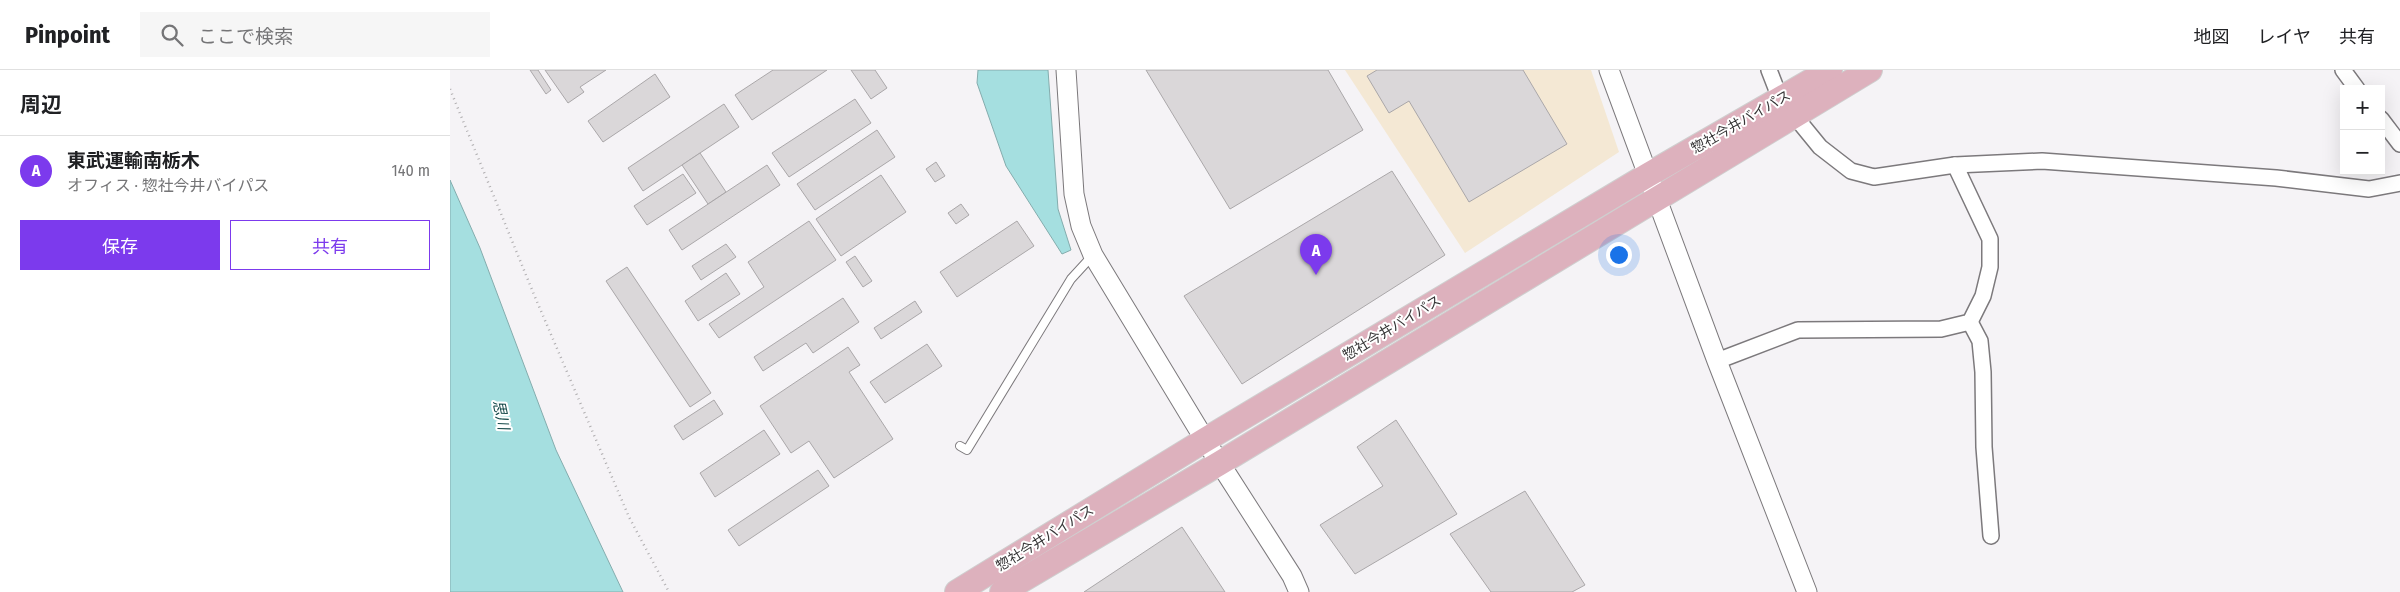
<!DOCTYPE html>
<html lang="ja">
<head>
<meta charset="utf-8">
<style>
  body { margin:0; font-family:"Fira Sans Condensed","Noto Sans JP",sans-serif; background:#f6f6f6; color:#202124 }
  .controls { position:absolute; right:15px; top:15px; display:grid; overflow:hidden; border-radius:0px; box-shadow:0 5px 20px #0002 }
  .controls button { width:45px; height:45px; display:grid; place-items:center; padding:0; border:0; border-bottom:1px solid #e0e0e0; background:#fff; color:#202124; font:25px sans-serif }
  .you { position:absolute; left:1168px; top:184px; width:18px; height:18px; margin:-12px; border:4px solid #fff; border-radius:50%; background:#1a73e8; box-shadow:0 0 0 8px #1a73e833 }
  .badge { display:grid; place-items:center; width:32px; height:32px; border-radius:50%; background:#7c3aed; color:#fff; font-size:16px; font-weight:700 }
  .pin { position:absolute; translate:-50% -41px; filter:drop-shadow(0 1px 2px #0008) }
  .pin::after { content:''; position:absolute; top:26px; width:18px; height:15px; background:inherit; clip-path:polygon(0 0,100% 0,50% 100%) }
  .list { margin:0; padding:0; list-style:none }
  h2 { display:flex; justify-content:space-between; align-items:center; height:65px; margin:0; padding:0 20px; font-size:21px }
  h2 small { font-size:16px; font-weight:400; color:#757577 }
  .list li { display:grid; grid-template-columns:32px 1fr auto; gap:15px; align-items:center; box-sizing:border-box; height:70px; padding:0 20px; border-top:1px solid #e0e0e0 }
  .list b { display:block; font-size:19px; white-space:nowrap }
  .list p { margin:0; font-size:16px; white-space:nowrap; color:#757577 }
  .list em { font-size:16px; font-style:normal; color:#757577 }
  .actions { display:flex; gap:10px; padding:15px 20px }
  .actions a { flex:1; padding:11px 0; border:1px solid #7c3aed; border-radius:0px; text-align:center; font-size:18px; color:#7c3aed }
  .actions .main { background:#7c3aed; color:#fff }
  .icon { flex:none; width:28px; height:28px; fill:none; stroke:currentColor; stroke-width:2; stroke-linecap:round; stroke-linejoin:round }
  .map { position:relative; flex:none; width:1950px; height:522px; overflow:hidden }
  header { display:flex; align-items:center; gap:30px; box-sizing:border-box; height:70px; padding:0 25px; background:#fff; border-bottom:1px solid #e0e0e0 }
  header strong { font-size:24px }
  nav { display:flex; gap:28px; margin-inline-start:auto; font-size:18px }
  .search { width:350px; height:45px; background:#f6f6f6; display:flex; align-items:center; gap:12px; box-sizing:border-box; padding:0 18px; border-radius:0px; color:#757577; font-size:19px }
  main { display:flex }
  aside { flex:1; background:#fff }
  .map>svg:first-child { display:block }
  .industrial { fill:#f4e8d4 }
  .water { fill:#a5dfe0; stroke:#84acad }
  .building { fill:#dad7d9; stroke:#aaa7a9 }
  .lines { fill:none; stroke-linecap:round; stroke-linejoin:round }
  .service-casing { stroke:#7c797c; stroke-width:10 }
  .minor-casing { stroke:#7c797c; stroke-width:18 }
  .tertiary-casing { stroke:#7c797c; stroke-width:21 }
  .primary-casing { stroke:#cfcfcf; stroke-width:26 }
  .path { stroke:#b1afb1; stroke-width:2.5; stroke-dasharray:1 4; stroke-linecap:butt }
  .service { stroke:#fff; stroke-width:8 }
  .minor { stroke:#fff; stroke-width:15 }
  .tertiary { stroke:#fff; stroke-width:19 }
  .primary { stroke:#ddb1bd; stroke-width:24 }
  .labels { text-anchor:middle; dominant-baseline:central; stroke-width:4; stroke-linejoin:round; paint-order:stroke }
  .street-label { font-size:14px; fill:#363536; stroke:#fff }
  .water-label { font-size:15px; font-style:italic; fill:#144849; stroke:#fff }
</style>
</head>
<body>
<header>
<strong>Pinpoint</strong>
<div class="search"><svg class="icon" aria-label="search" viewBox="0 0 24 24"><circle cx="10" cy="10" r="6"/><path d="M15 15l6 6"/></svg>ここで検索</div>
<nav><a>地図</a><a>レイヤ</a><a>共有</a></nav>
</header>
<main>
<aside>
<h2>周辺<small></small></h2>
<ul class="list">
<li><span class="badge">A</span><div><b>東武運輸南栃木</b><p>オフィス · 惣社今井バイパス</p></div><em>140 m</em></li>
</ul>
<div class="actions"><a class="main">保存</a><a>共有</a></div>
</aside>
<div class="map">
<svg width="1950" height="522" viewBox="0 0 1950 522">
  <rect width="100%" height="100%" fill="#f5f3f6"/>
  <path class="industrial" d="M895,0H1141L1169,82L1015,183Z"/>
  <g class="water">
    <path d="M528,0H598L608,139L621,180L612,184L556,96L527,13Z"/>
    <path d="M0,110L30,178L106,380L173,522H0Z"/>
  </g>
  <g class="building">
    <path d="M80,0H88L101,20L96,24Z"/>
    <path d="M95,0H156L130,17L134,22L118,33Z"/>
    <path d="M323,0H377L302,50L285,25Z"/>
    <path d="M401,0H425L437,18L421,29Z"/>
    <path d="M696,0H878L913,60L780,139Z"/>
    <path d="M927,0H1073L1117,74L1019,132L959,31L939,43L917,6Z"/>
    <path d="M205,4L220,27L153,72L138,51Z"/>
    <path d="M405,29L421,53L339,107L322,83Z"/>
    <path d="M274,34L289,57L193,121L178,98Z"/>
    <path d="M427,60L445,87L365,140L347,114Z"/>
    <path d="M250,83L276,122L258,134L232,95Z"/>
    <path d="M486,92L495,106L485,112L476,99Z"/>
    <path d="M317,95L330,115L232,180L219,160Z"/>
    <path d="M942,101L995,185L792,314L734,226Z"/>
    <path d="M233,104L246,123L197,155L184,136Z"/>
    <path d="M431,105L456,142L391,186L366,149Z"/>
    <path d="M511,134L519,145L506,154L498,143Z"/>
    <path d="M359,151L386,190L269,268L259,254L314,217L298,192Z"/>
    <path d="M567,151L584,176L507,227L490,202Z"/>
    <path d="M276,174L286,187L251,210L242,196Z"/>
    <path d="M405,186L422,211L413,217L396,192Z"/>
    <path d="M177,197L261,323L240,337L156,211Z"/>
    <path d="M276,203L290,224L248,251L235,231Z"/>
    <path d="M393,228L409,252L363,283L356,273L313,301L304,287Z"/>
    <path d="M465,231L472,242L431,269L424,258Z"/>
    <path d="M477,274L492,296L435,333L420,312Z"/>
    <path d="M398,277L410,295L399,302L443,369L384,408L359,371L341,383L310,336Z"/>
    <path d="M264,330L273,344L233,370L224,356Z"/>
    <path d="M946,350L1007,444L905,504L870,455L933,416L907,377Z"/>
    <path d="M314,360L330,384L265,427L250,403Z"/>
    <path d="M368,400L379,416L289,476L278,460Z"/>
    <path d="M1075,421L1135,515L1122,522H1041L1000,464Z"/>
    <path d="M732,457L775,522H634Z"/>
  </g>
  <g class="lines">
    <defs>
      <path id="service" d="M510,376L517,380L621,209L643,185"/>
      <g id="minor">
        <path d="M1319,0L1326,18"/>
        <path d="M1893,0L1907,19"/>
        <path d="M1931,49L1950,74"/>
        <path d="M1352,55L1370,77L1401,101L1424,107L1505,95L1592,91L1826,108L1919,119L1950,113"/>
        <path d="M1520,252L1530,271L1533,302L1534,377L1541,466"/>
        <path d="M1267,291L1348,260L1491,259L1520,252L1533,226L1540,197V169L1505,95"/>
      </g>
      <g id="tertiary">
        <path d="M616,0L624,124L631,156L643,185L755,370L842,506L849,522"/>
        <path d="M1159,0L1267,291L1357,522"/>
      </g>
      <g id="primary">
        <path d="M507,522L755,370L1198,105L1380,0"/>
        <path d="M552,522L770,393L1420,0"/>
      </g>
    </defs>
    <use href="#service" class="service-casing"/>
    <use href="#minor" class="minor-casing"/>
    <use href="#tertiary" class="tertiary-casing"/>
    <use href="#primary" class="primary-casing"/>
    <path class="path" d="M0,19L85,227L179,447L219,522"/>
    <use href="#service" class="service"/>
    <use href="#minor" class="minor"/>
    <use href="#tertiary" class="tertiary"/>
    <use href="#primary" class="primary"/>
  </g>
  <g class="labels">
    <g class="street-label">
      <text transform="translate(1291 52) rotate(-30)">惣社今井バイパス</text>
      <text transform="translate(942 258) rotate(-31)">惣社今井バイパス</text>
      <text transform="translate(595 468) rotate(-32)">惣社今井バイパス</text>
    </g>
    <g class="water-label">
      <text transform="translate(51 345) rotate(78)">思川</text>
    </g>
  </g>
</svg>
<div class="controls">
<button>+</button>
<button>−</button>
</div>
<div class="you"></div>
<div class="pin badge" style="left:866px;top:205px">A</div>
</div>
</main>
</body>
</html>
